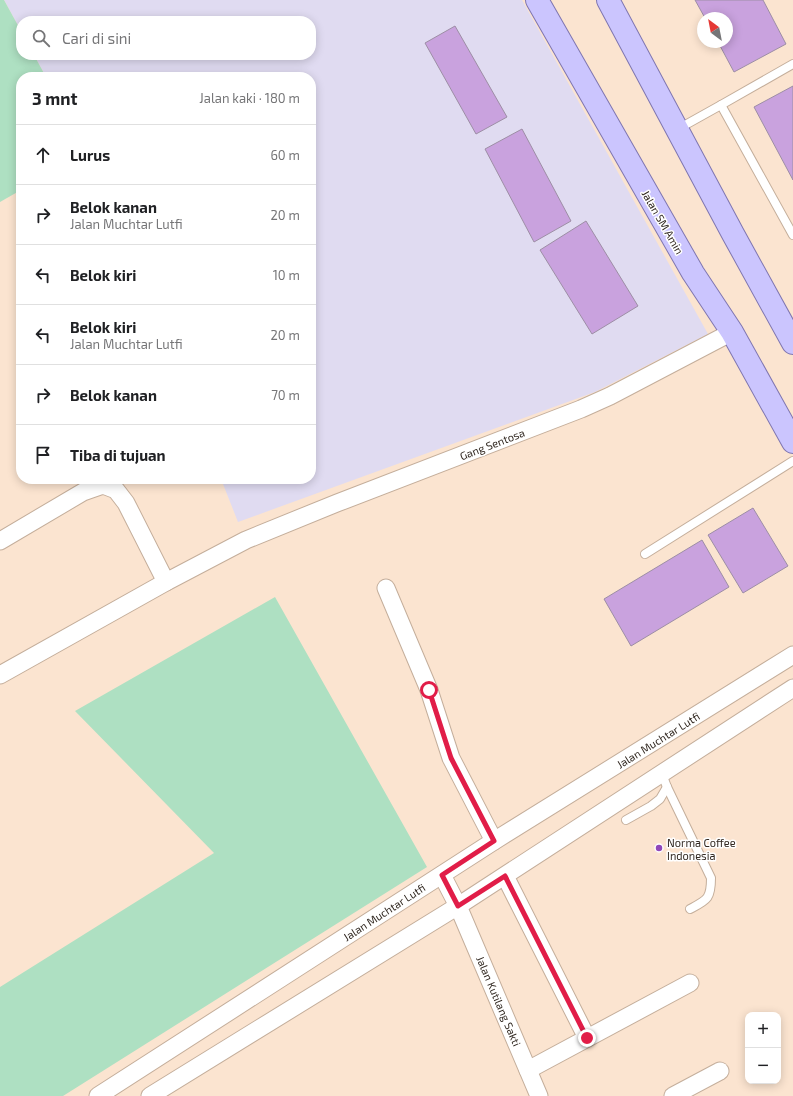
<!DOCTYPE html>
<html lang="id">
<head>
<meta charset="utf-8">
<style>
  body { margin:0; font-family:"Exo 2",sans-serif; background:#f6f6f6; color:#202124 }
  .controls { position:absolute; right:12px; bottom:12px; display:grid; overflow:hidden; border-radius:8px; box-shadow:0 2px 10px #0003 }
  .controls button { width:36px; height:36px; display:grid; place-items:center; padding:0; border:0; border-bottom:1px solid #e0e0e0; background:#fff; color:#202124; font:20px sans-serif }
  .compass { position:absolute; left:697px; top:12px; width:36px; height:36px; border-radius:50%; background:#fff; box-shadow:0 2px 10px #0003; rotate:328deg }
  .stop { position:absolute; width:12px; height:12px; margin:-9px; border:3px solid #e11d48; border-radius:50%; background:#fff }
  .stop.end { background:#e11d48; border-color:#fff; box-shadow:0 1px 4px #0008 }
  .list { margin:0; padding:0; list-style:none }
  h2 { display:flex; justify-content:space-between; align-items:center; height:52px; margin:0; padding:0 16px; font-size:17px }
  h2 small { font-size:13px; font-weight:400; color:#757577 }
  .list li { display:grid; grid-template-columns:26px 1fr auto; gap:12px; align-items:center; box-sizing:border-box; height:60px; padding:0 16px; border-top:1px solid #e0e0e0 }
  .list b { display:block; font-size:15px; white-space:nowrap }
  .list p { margin:0; font-size:13px; white-space:nowrap; color:#757577 }
  .list em { font-size:13px; font-style:normal; color:#757577 }
  .icon { flex:none; width:22px; height:22px; fill:none; stroke:currentColor; stroke-width:2; stroke-linecap:round; stroke-linejoin:round }
  .map { position:relative; flex:none; width:793px; height:1096px; overflow:hidden }
  .search { position:absolute; background:#fff; box-shadow:0 2px 10px #0003; left:16px; top:16px; width:300px; height:44px; display:flex; align-items:center; gap:10px; box-sizing:border-box; padding:0 14px; border-radius:16px; color:#757577; font-size:15px }
  .panel { position:absolute; background:#fff; box-shadow:0 2px 10px #0003; left:16px; top:72px; width:300px; height:412px; border-radius:16px }
  .map>svg:first-child { display:block }
  .commercial { fill:#e0dbf1 }
  .green { fill:#aee0c2 }
  .building { fill:#c9a2de; stroke:#9d8ea5 }
  .lines { fill:none; stroke-linecap:round; stroke-linejoin:round }
  .lane-casing { stroke:#c4ae9b; stroke-width:10 }
  .street-casing { stroke:#c4ae9b; stroke-width:19 }
  .primary-casing { stroke:#7f76b0; stroke-width:24 }
  .lane { stroke:#fff; stroke-width:8 }
  .street { stroke:#fff; stroke-width:17 }
  .primary { stroke:#cbc5fe; stroke-width:22 }
  .route { stroke:#e11d48; stroke-width:5 }
  .poi-dot { fill:#9047ba; stroke:#fff; stroke-width:1.5 }
  .labels { text-anchor:middle; dominant-baseline:central; stroke-width:3; stroke-linejoin:round; paint-order:stroke }
  .street-label { font-size:11px; fill:#322922; stroke:#fff }
  .poi-label { font-size:11px; fill:#322922; stroke:#fff; text-anchor:start }
</style>
</head>
<body>
<div class="map">
<svg width="793" height="1096" viewBox="0 0 793 1096">
  <rect width="100%" height="100%" fill="#fbe4d0"/>
  <path class="commercial" d="M4,0H522L708,334L595,392L238,522L221,479H311V77H46L34,55H311V21H21V31Z"/>
  <g class="green">
    <path d="M0,0H4L21,31V55H34L46,77H21V190L0,202Z"/>
    <path d="M275,597L427,867L63,1096H0V987L214,853L75,711Z"/>
  </g>
  <g class="building">
    <path d="M695,0H763L786,44L734,72L718,42H727V18H705Z"/>
    <path d="M455,26L507,117L476,134L425,43Z"/>
    <path d="M793,86V180L754,107Z"/>
    <path d="M522,129L571,221L534,242L485,149Z"/>
    <path d="M586,221L638,306L592,334L540,250Z"/>
    <path d="M753,508L788,566L743,593L708,535Z"/>
    <path d="M702,540L729,587L631,646L604,599Z"/>
  </g>
  <g class="lines">
    <defs>
      <g id="lane">
        <path d="M721,105L793,235"/>
        <path d="M678,129L721,105L793,64"/>
        <path d="M645,554L793,461"/>
        <path d="M662,774L667,787L711,878C711,899 707,900 690,909"/>
        <path d="M626,820L651,806L660,799L667,787"/>
      </g>
      <g id="street">
        <path d="M0,541L83,492L103,485L116,490L126,503L166,582"/>
        <path d="M386,588L429,690L451,758L494,841"/>
        <path d="M0,675L166,582L246,540L337,503L581,409L610,396L732,332"/>
        <path d="M442,875L458,906L539,1096"/>
        <path d="M505,876L587,1038"/>
        <path d="M528,1070L690,983"/>
        <path d="M98,1096L494,841L793,655"/>
        <path d="M150,1096L458,906L793,688"/>
        <path d="M673,1096L720,1071"/>
      </g>
      <g id="primary">
        <path d="M537,0L693,273L732,332L793,442"/>
        <path d="M608,0L733,234L793,343"/>
      </g>
    </defs>
    <use href="#lane" class="lane-casing"/>
    <use href="#street" class="street-casing"/>
    <use href="#primary" class="primary-casing"/>
    <use href="#lane" class="lane"/>
    <use href="#street" class="street"/>
    <use href="#primary" class="primary"/>
  </g>
  <g class="lines">
    <path class="route" d="M429,690L451,758L494,841L442,875L458,906L505,876L587,1038"/>
  </g>
  <circle class="poi-dot" cx="659" cy="848" r="4"/>
  <g class="labels">
    <g class="street-label">
      <text transform="translate(663 222) rotate(60)">Jalan SM Amin</text>
      <text transform="translate(492 444) rotate(-21)">Gang Sentosa</text>
      <text transform="translate(658 740) rotate(-32)">Jalan Muchtar Lutfi</text>
      <text transform="translate(384 912) rotate(-33)">Jalan Muchtar Lutfi</text>
      <text transform="translate(499 1001) rotate(67)">Jalan Kutilang Sakti</text>
    </g>
    <g class="poi-label">
      <text x="667" y="842">Norma Coffee<tspan x="667" dy="13">Indonesia</tspan></text>
    </g>
  </g>
</svg>
<div class="controls">
<button>+</button>
<button>−</button>
</div>
<svg class="compass" viewBox="-18 -18 36 36"><path d="M0-13l5 13h-10z" fill="#e53935"/><path d="M0 13l5-13h-10z" fill="#757577"/></svg>
<div class="stop" style="left:429px;top:690px"></div>
<div class="stop end" style="left:587px;top:1038px"></div>
<div class="search"><svg class="icon" aria-label="search" viewBox="0 0 24 24"><circle cx="10" cy="10" r="6"/><path d="M15 15l6 6"/></svg>Cari di sini</div>
<section class="panel">
<h2>3 mnt<small>Jalan kaki · 180 m</small></h2>
<ul class="list">
<li><svg class="icon" aria-label="ahead" viewBox="0 0 24 24"><path d="M12 20V5M6 11l6-6 6 6"/></svg><div><b>Lurus</b></div><em>60 m</em></li>
<li><svg class="icon" aria-label="right" viewBox="0 0 24 24"><path d="M7 20v-9h11M14 6l5 5-5 5"/></svg><div><b>Belok kanan</b><p>Jalan Muchtar Lutfi</p></div><em>20 m</em></li>
<li><svg class="icon" aria-label="left" viewBox="0 0 24 24"><path d="M17 20v-9H6M10 6l-5 5 5 5"/></svg><div><b>Belok kiri</b></div><em>10 m</em></li>
<li><svg class="icon" aria-label="left" viewBox="0 0 24 24"><path d="M17 20v-9H6M10 6l-5 5 5 5"/></svg><div><b>Belok kiri</b><p>Jalan Muchtar Lutfi</p></div><em>20 m</em></li>
<li><svg class="icon" aria-label="right" viewBox="0 0 24 24"><path d="M7 20v-9h11M14 6l5 5-5 5"/></svg><div><b>Belok kanan</b></div><em>70 m</em></li>
<li><svg class="icon" aria-label="arrive" viewBox="0 0 24 24"><path d="M6 21V4h12l-3 4 3 4H6"/></svg><div><b>Tiba di tujuan</b></div></li>
</ul>
</section>
</div>
</body>
</html>
